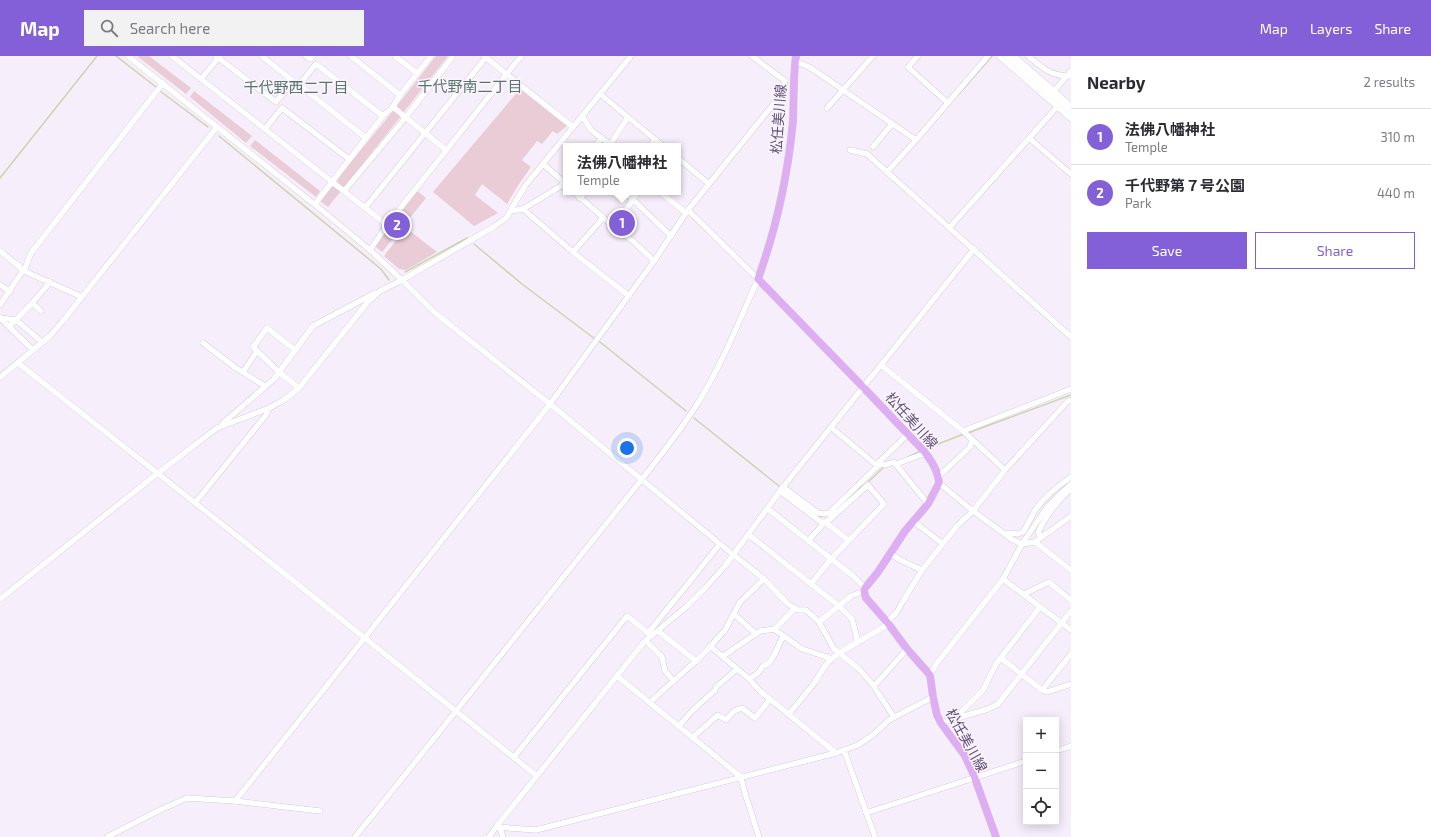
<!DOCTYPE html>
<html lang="en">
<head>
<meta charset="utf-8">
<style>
  body { margin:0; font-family:"Exo 2","Noto Sans JP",sans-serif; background:#f2f2f3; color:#2b2b33 }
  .controls { position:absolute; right:12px; bottom:12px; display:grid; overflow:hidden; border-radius:0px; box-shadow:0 2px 10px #0003 }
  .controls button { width:36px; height:36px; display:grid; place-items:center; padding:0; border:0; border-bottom:1px solid #e1e1e2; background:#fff; color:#2b2b33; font:20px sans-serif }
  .you { position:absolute; left:627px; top:392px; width:14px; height:14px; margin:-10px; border:3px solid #fff; border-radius:50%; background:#1a73e8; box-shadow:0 0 0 6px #1a73e833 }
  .badge { display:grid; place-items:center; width:26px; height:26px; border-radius:50%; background:#8460d8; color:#fff; font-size:13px; font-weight:700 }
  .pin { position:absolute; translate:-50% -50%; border:2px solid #fff; box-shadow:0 1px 4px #0006 }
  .popup { position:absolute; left:563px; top:87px; width:118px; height:52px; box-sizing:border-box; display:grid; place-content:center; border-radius:0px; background:#fff; filter:drop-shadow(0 1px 3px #0005); font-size:13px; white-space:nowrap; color:#7c7c81 }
  .popup b { font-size:15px; color:#2b2b33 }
  .popup::after { content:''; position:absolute; left:50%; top:100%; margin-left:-8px; border:8px solid transparent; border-top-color:#fff }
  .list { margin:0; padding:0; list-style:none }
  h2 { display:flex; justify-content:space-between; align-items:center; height:52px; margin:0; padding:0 16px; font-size:17px }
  h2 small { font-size:13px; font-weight:400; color:#7c7c81 }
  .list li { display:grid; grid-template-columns:26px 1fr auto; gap:12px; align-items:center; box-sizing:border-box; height:56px; padding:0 16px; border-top:1px solid #e1e1e2 }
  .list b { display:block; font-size:15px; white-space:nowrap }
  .list p { margin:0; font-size:13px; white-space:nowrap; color:#7c7c81 }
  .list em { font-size:13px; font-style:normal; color:#7c7c81 }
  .actions { display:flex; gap:8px; padding:12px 16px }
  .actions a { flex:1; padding:9px 0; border:1px solid #8460d8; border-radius:0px; text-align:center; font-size:14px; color:#8460d8 }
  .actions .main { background:#8460d8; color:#fff }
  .icon { flex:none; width:22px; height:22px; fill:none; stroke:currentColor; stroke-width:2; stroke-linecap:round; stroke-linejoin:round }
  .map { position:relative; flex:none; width:1071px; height:781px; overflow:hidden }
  header { display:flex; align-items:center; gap:24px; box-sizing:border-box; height:56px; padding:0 20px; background:#8460d8; color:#fff }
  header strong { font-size:19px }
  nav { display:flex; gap:22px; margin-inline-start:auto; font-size:14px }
  .search { width:280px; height:36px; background:#f2f2f3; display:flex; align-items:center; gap:10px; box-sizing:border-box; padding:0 14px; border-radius:0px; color:#7c7c81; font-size:15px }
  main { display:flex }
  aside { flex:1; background:#fff }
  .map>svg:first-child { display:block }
  .green { fill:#e9ccd6 }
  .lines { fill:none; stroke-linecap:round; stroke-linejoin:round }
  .stream { stroke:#cbd5aa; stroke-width:1.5 }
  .minor-casing { stroke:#c0b3cd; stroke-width:6 }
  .major-casing { stroke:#d0cbd6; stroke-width:8 }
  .minor { stroke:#fff; stroke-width:5.5 }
  .major { stroke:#deadf3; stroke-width:7 }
  .labels { text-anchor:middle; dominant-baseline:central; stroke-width:3; stroke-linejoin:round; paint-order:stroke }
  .street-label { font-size:14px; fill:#615176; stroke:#fbf4fe }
  .neighbourhood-label { font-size:15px; fill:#58766e; stroke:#fbf4fe }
</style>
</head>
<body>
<header>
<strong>Map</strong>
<div class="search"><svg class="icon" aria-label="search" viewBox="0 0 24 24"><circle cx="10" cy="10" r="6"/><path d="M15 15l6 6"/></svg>Search here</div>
<nav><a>Map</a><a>Layers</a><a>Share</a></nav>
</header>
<main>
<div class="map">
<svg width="1071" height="781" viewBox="0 0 1071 781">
  <rect width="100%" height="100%" fill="#f7eefb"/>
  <g class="green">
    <path d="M137,0H149L191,32L186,38Z"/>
    <path d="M436,0H448L403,57L396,51Z"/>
    <path d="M520,33L567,70L557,78L553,75L542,88L537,85L522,104L531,111L519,128L507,148L482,128L475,139L498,157L474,170L433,136Z"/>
    <path d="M194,35L252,80L246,87L190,41Z"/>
    <path d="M394,54L401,60L344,131H343L338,127L337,123Z"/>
    <path d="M255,84L320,135L316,141L250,90Z"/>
    <path d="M331,131H334L341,135L328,151L320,145Z"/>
    <path d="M416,134L426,142L382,196L375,190L395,165L396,160Z"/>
    <path d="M406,172L437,196L406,214L399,213L384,200Z"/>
  </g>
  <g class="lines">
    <g class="stream">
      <path d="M116,0L156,31"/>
      <path d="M160,35L208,71"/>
      <path d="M958,39L992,0"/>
      <path d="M219,80L381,213L389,224"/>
      <path d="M0,122L97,0"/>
      <path d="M474,188L522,228L595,283"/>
      <path d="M405,216L467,182"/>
      <path d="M600,286L686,355"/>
      <path d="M694,362L779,430"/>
      <path d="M968,377L1071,339"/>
      <path d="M925,393L964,378"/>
      <path d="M908,401L921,395"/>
      <path d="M868,426L882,413L885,411"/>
      <path d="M858,434L862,430"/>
      <path d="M818,460H828"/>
    </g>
    <defs>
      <g id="minor">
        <path d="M172,0L387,169"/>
        <path d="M216,0L276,46L293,25L262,0"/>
        <path d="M306,0L310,3L313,0"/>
        <path d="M351,0L400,39"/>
        <path d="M395,0L417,17"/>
        <path d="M484,0L573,71"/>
        <path d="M631,0L525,130L506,162L495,170L402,224L434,256L550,348L720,488L764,523L788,548L798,554H806L819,566L834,593L859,613L874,630L876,634L894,661"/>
        <path d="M918,0L908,11L948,47"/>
        <path d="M999,0L1071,63"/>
        <path d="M1007,0L1071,56"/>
        <path d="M1014,0L1071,50"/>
        <path d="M1028,0C1041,11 1052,21 1071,20"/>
        <path d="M795,5L811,12L916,84L988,0"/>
        <path d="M201,23L220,0"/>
        <path d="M1054,35L1071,15"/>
        <path d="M600,38L663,90"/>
        <path d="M393,51L446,94"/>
        <path d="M827,52L873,0"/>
        <path d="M582,60L591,74L612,90"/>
        <path d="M265,73L282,52L349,103"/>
        <path d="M366,82L299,29L316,8L383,60"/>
        <path d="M1029,82L1071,118"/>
        <path d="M610,89L628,61"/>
        <path d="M595,90L602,82"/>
        <path d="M650,90L655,84"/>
        <path d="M873,91L892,68"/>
        <path d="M850,94L867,98L1071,281"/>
        <path d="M678,102L709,128"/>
        <path d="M543,108L566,128"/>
        <path d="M887,116L916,84"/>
        <path d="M344,135L406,61L453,0"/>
        <path d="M574,136L621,177L633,185L654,205"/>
        <path d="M625,136L671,180"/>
        <path d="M660,136L686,157"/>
        <path d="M579,142L586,136"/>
        <path d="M632,143L639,136"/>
        <path d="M315,148L383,60L393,51L400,39L431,0"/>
        <path d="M365,152L487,0"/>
        <path d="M523,153L573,196L629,240"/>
        <path d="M511,155L523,153L561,130L566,125"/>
        <path d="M609,166L627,152L633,144"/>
        <path d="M950,171L1057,51"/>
        <path d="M370,194L387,169L521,0"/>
        <path d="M0,195L20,211L22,216"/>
        <path d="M573,196L603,162"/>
        <path d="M24,215L82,241"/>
        <path d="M0,229L10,236"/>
        <path d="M32,247L41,255"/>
        <path d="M0,249C5,242 20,217 24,215L31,197L163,27"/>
        <path d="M0,262L16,264L42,286"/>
        <path d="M0,262L33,294"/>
        <path d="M9,271L33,246L50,226"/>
        <path d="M203,287L236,312L265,330"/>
        <path d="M295,294L267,272L253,291L279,316L299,332"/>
        <path d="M18,307L275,510L537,720"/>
        <path d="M881,309L963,375L1071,333"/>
        <path d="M243,316L257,295"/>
        <path d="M0,321L50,280L62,266L217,71"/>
        <path d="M223,367L274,323L313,270L375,237"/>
        <path d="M832,372L875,408L885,409L894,406L928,448"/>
        <path d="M963,375L1005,414"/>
        <path d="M877,408L908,378"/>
        <path d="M896,408L926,397"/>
        <path d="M938,421L970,391L972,383"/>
        <path d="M939,427L973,455L1013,484L1022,488L1035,486L1071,460"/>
        <path d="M783,431L818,457L828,458L880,408"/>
        <path d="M780,435L821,466H825L829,464L868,429L884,448L831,503L811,528"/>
        <path d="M195,447L266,359L269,352"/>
        <path d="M767,452L853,520L865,532"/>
        <path d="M913,465L943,488"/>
        <path d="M749,479L839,550L852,563L858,587"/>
        <path d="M1007,479L1008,477L1018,478L1023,476C1028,469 1031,460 1036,453C1045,440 1058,430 1071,421"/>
        <path d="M1041,481L1038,476C1047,460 1056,445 1071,433"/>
        <path d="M808,485L825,466L848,484"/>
        <path d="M1035,486L1071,514"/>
        <path d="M890,497L900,504L922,514"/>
        <path d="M1003,523L1071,574"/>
        <path d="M1024,538L1049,526L1071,544"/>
        <path d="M0,543L158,417L217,372L269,352L284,344L299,332L367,247L380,235L402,224L370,194L324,156L128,0"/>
        <path d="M734,558L756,578"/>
        <path d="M819,566L851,540L864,535"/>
        <path d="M887,566L897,556L903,545L922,514L957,470L973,455L1005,414L1067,346L1071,344"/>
        <path d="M774,573L802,593L827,601L830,605"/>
        <path d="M658,575L696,605"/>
        <path d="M648,577L720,488"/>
        <path d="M646,585L662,601L665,615L673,624"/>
        <path d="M710,590L748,622L761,636L836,697"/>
        <path d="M723,600L760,575L775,573L795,552"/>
        <path d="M1001,602L1042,634L1047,636L1071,628"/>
        <path d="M930,619L937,607L1003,523L1022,488L1048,450L1071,428"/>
        <path d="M617,620L741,721L743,731L759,781"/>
        <path d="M749,623L758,617L763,610C774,607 777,590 783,581"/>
        <path d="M874,630L907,593"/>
        <path d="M1042,634L1071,598"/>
        <path d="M650,646L696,605L709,592L725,574L740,546L764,523"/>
        <path d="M789,658L815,626L823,613L830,604L839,597L889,568"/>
        <path d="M954,663L983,634L996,608L1040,551"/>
        <path d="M941,667L988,653L998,648L1071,555"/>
        <path d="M679,670L692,655L715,634L716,631L737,613"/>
        <path d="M693,681L718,659L726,664L734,655L742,652L755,662L770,643"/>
        <path d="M844,694L875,781"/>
        <path d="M1056,695L1071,690"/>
        <path d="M514,701L627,560L652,580"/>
        <path d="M235,745L320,755"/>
        <path d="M866,757L1026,705"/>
        <path d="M496,771L644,586L686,551L706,531L725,510L783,431L974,193"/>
        <path d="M500,772L503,781"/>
        <path d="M107,781L160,754L187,742L235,745L240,739L550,348L654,205L688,154L775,46L782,34L785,25L752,0"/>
        <path d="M355,781L642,423C662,398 681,373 698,347C722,308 739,265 758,223L688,154"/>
        <path d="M489,781L496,771L536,774L836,697L858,689L874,678L889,664L933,641"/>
      </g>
      <path id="major" d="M796,0C793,21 794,43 793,65C788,118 776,173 758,223L863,331L921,392C930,402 938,414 939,427L928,448L905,475L878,516L865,532L864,535L866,542L887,566L907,593L930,619L933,641L937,659L941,667L965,700L973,717L996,781"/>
    </defs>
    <use href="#minor" class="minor-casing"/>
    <use href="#major" class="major-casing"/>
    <use href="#minor" class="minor"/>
    <use href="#major" class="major"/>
  </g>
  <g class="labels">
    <g class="street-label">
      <text transform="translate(778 63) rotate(-86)">松任美川線</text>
      <text transform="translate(912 364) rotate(48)">松任美川線</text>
      <text transform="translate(967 684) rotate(61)">松任美川線</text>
    </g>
    <g class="neighbourhood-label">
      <text x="470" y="30">千代野南二丁目</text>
      <text x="296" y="31">千代野西二丁目</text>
    </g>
  </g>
</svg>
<div class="controls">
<button>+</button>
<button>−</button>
<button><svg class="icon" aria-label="locate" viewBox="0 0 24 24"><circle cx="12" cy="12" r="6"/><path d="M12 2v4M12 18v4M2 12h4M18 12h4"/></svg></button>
</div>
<div class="you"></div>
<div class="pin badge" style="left:622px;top:167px">1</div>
<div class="popup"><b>法佛八幡神社</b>Temple</div>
<div class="pin badge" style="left:397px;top:169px">2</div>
</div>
<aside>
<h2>Nearby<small>2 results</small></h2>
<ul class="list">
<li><span class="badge">1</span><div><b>法佛八幡神社</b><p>Temple</p></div><em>310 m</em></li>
<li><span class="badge">2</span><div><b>千代野第７号公園</b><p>Park</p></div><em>440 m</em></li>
</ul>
<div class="actions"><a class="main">Save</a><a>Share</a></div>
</aside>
</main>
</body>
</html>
